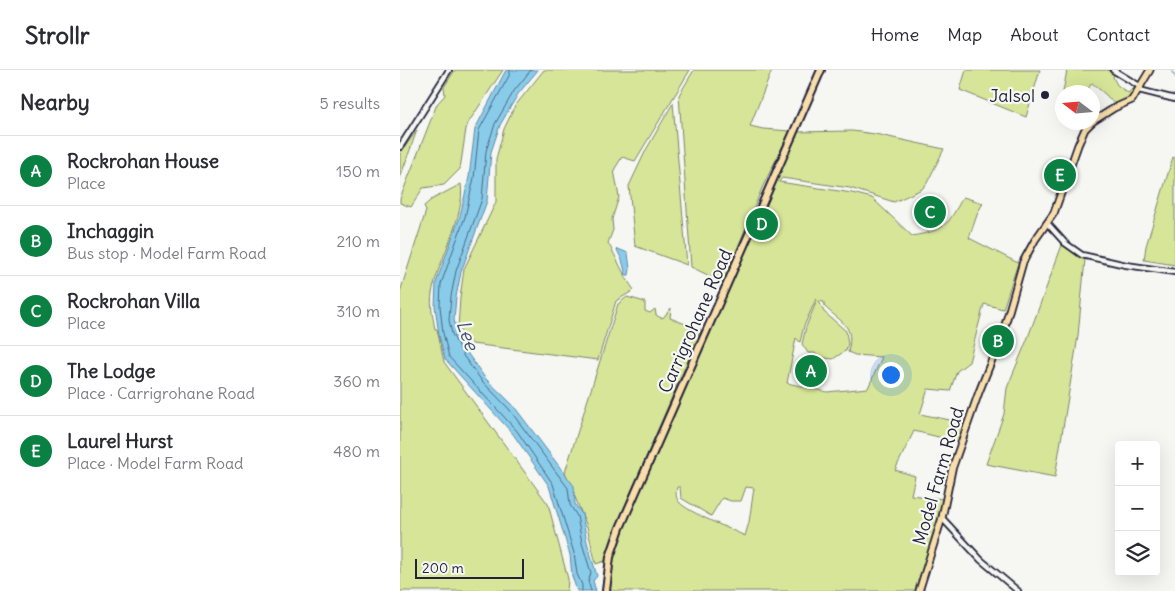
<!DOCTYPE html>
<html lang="en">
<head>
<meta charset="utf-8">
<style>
  body { margin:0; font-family:Delius,sans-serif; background:#f7f7f7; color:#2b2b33 }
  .controls { position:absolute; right:15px; bottom:15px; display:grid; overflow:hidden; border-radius:5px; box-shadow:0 5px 20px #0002 }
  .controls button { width:45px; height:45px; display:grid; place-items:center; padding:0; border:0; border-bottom:1px solid #e1e1e2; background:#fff; color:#2b2b33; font:25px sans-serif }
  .compass { position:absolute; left:655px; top:15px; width:45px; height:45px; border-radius:50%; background:#fff; box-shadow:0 5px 20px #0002; rotate:286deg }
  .scale { position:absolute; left:15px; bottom:12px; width:109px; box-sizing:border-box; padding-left:5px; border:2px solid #22223b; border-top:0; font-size:14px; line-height:18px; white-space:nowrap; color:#22223b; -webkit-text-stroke:4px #f6f6f2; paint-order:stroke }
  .you { position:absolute; left:490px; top:304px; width:18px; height:18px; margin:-12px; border:4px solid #fff; border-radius:50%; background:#1a73e8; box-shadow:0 0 0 8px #1a73e833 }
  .badge { display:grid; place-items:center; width:32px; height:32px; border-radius:50%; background:#0b8043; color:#fff; font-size:16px; font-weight:700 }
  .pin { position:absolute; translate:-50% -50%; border:2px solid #fff; box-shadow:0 1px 5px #0006 }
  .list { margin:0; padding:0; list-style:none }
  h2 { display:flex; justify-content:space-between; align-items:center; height:65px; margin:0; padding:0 20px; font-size:21px }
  h2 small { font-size:16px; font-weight:400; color:#7c7c81 }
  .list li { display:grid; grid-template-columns:32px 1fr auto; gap:15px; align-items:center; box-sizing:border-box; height:70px; padding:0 20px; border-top:1px solid #e1e1e2 }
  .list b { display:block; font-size:19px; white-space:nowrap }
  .list p { margin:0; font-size:16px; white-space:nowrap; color:#7c7c81 }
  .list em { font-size:16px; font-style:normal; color:#7c7c81 }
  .icon { flex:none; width:28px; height:28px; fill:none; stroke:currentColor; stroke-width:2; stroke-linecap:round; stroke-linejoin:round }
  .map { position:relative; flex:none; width:775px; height:521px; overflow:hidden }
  header { display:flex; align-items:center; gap:30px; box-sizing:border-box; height:70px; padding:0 25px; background:#fff; border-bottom:1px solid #e1e1e2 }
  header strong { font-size:24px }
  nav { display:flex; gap:28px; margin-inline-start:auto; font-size:18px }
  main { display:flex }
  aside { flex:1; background:#fff }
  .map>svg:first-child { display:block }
  .green { fill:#d7e598; stroke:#7c846a; fill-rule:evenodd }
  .water { fill:#89ccea; stroke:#6088a4 }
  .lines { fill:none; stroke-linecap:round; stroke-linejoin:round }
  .shore { stroke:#4b6681; stroke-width:1 }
  .stream { stroke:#6088a4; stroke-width:1 }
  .minor-casing { stroke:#22223b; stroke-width:8 }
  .major-casing { stroke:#22223b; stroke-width:9 }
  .highway-casing { stroke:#22223b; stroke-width:10 }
  .minor { stroke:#f6f6f2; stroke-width:4.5 }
  .major { stroke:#f8deab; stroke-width:5.5 }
  .highway { stroke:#f8deab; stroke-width:6 }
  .poi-dot { fill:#22223b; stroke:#f6f6f2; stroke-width:2 }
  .labels { text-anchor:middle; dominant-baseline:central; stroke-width:4.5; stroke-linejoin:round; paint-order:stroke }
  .poi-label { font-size:18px; fill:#22223b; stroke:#f6f6f2; text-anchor:end }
  .street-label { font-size:18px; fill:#22223b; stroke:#f6f6f2 }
  .water-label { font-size:19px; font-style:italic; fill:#415570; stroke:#f6f6f2 }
</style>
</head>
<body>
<header>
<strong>Strollr</strong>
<nav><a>Home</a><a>Map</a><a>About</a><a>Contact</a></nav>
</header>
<main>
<aside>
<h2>Nearby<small>5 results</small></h2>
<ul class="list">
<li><span class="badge">A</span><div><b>Rockrohan House</b><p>Place</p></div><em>150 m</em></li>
<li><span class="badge">B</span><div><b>Inchaggin</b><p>Bus stop · Model Farm Road</p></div><em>210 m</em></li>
<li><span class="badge">C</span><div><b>Rockrohan Villa</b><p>Place</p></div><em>310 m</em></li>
<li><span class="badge">D</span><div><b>The Lodge</b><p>Place · Carrigrohane Road</p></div><em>360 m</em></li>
<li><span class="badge">E</span><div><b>Laurel Hurst</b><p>Place · Model Farm Road</p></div><em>480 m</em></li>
</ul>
</aside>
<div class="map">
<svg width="775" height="521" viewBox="0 0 775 521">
  <rect width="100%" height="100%" fill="#f6f6f2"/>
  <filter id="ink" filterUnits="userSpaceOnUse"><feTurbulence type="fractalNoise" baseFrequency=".02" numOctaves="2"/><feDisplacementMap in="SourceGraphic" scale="10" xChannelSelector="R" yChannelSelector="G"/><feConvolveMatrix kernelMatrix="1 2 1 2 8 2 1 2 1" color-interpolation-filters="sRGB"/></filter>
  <g filter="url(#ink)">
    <g class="green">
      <path d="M55,0H103L68,53L66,59L60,99L44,115L23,118L11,137L0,133V129L37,34L45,25L44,17Z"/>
      <path d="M144,0H290L235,91L222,87L214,100L219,127L212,149L213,160L208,173C217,188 223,205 234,220L216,231L198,290L72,274L58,258L60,228L64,199L96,132V89L104,59L115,36Z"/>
      <path d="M294,0H372L350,56L363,59L390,61L362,118L322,216L312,207L291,197L279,25Z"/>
      <path d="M566,0H640L626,47L560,20Z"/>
      <path d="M667,0H708L714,4L713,7L717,15L728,23L733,18L736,20L730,28L715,35L706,25L692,13L686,22H663Z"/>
      <path d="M273,33L287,195L235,176L229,116L246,80Z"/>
      <path d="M17,60L0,108V84Z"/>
      <path d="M452,61L475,64L544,79L527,113L522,119L494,132L450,118L382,108L379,112L452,123L472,128L512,166C546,160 547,156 563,127L583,133L578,142L569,168L618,193L603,239L584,234L569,292L557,301L550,321L528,319L520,344L565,353L559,372L514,361L495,400L515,406L511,425L543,429L531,475L515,521H209L212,493L220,463L354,160L364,163L372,142L364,138L396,62ZM416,229L417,230L406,257L402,274L408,283H415L418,287L433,289L445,281H446L448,274L446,261L424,242L419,231L424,232V236C441,253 455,254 448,282L455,285L482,287L468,318L427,322L387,313L396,268L400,272L404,256ZM277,417H280L281,428L311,446L322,428L331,431H341L346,417L354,418L349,452L345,466C331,459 289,443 279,432C275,427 276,422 277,417Z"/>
      <path d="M773,87L775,88V195L744,190L746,176Z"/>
      <path d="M61,114C66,146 38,191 32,223C30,235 33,248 35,259H37L44,292L148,434L168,509L167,521H0V222L26,141L24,136L31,130Z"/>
      <path d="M662,175L685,189L678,266L655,407L586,394L604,344L607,318L627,270Z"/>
      <path d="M227,227L245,232V241L250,243L255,239L256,245L261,248L264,247L271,238L270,248L301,260L221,445L205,491L196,494L187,457L165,402L218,234Z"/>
    </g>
    <g class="water">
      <path d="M106,0H138L118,24L100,55L91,82L87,131L61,202L56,227L54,250L57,262L68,284L85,308L113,335L174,416L175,434L182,444L187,472L197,506L193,511L196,521H177L172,506L170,485L149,416L113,364L45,289L39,265L35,236L36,213L60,146L69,107L75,59Z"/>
      <path d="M218,179L228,183L230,199L229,205H226L222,190L217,180Z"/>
    </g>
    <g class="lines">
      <g class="shore">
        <path d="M110,0V4L79,60L74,108L65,147L41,214L40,236L43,263L49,287L117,361L153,414L174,483L177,504L182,515V521"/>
        <path d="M131,0L114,21L95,54L86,81L82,129L56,201L51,226L49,250L52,264L64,287L82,311L109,339L168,418L170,435L177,446L182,473L191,503L188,511L191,521"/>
      </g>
      <path class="stream" d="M771,0L775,7"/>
      <defs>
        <g id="minor">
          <path d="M713,0L741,17"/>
          <path d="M739,20L775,29"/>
          <path d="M0,77L49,0"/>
          <path d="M647,153L665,173L682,185L726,195L775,202"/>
          <path d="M542,448L581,490L618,521"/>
        </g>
        <g id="major">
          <path d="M692,52L714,38L732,30L750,0"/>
          <path d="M519,521L542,448L552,399L579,322L603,262L623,192L635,170L654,143L678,75L685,59L692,52"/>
        </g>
        <path id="highway" d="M206,521L210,487L220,458L421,0"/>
      </defs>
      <use href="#minor" class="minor-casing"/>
      <use href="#major" class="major-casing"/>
      <use href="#highway" class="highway-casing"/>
      <use href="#minor" class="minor"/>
      <use href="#major" class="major"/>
      <use href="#highway" class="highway"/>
    </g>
  </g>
  <circle class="poi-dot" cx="645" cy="25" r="5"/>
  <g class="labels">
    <g class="poi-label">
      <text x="635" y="25">Jalsol</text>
    </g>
    <g class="street-label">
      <text transform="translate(295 251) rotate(-66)">Carrigrohane Road</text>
      <text transform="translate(538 406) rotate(-74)">Model Farm Road</text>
    </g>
    <g class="water-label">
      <text transform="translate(68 265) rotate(70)">Lee</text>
    </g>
  </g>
</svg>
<div class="controls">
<button>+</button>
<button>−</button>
<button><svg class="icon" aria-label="layers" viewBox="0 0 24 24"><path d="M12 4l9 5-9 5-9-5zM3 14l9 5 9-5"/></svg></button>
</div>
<svg class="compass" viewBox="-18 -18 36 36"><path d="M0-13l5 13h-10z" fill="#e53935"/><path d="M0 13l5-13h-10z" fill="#7c7c81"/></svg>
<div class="scale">200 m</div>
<div class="you"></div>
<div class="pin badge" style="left:411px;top:301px">A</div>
<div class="pin badge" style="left:598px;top:271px">B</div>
<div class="pin badge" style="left:530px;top:142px">C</div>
<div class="pin badge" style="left:362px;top:154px">D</div>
<div class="pin badge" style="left:660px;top:105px">E</div>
</div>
</main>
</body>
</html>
